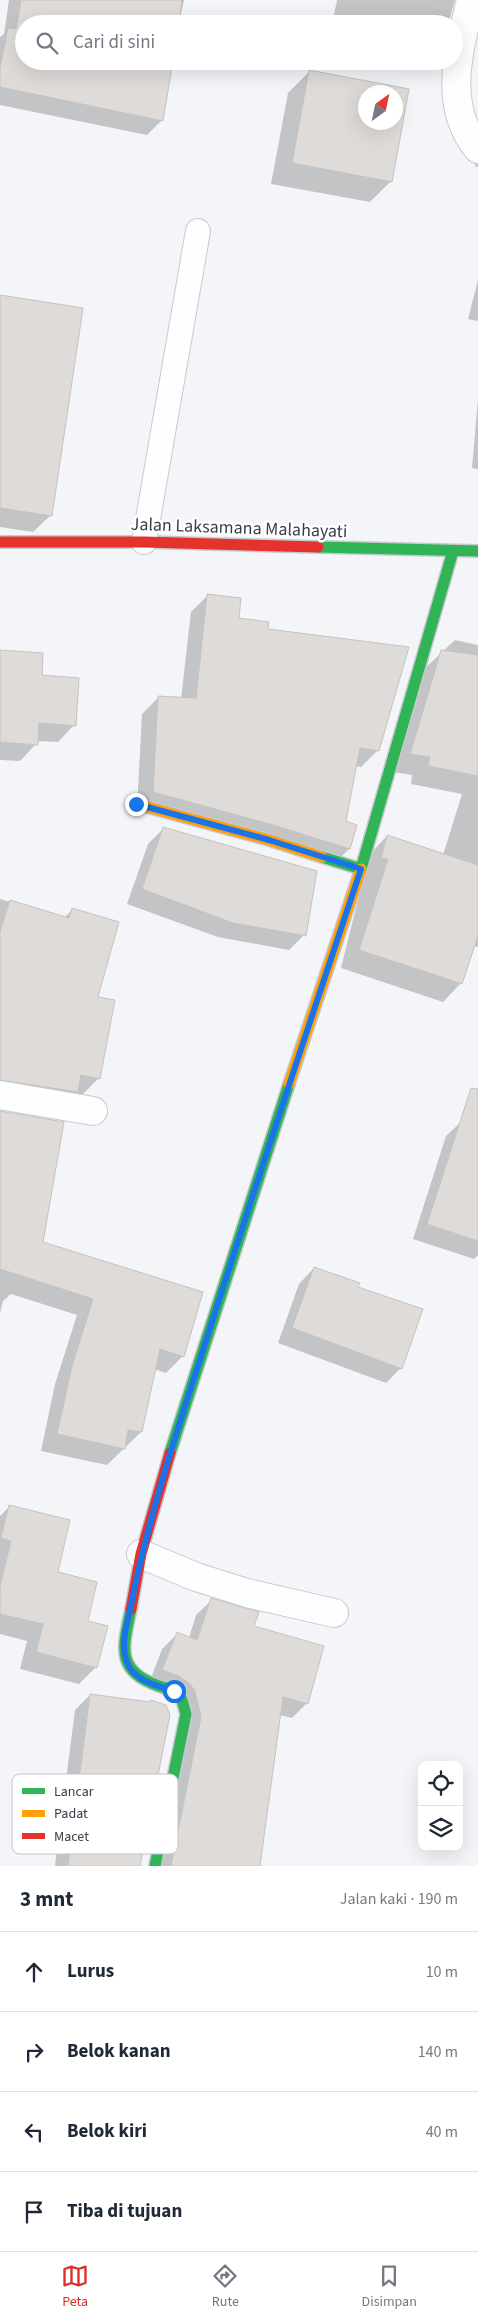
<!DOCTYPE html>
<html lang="id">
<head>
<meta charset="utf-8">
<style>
  body { margin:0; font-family:"Source Sans 3",sans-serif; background:#f6f6f7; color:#1f2937 }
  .controls { position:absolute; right:15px; bottom:15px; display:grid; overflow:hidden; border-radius:10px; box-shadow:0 5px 20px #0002 }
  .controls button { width:45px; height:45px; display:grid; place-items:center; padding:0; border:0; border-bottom:1px solid #e0e1e3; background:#fff; color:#1f2937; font:25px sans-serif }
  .compass { position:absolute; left:358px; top:85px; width:45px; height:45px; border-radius:50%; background:#fff; box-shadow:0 5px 20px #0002; rotate:33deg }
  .stop { position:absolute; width:15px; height:15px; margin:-11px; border:4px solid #1a73e8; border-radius:50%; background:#fff }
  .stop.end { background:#1a73e8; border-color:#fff; box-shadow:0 1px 5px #0008 }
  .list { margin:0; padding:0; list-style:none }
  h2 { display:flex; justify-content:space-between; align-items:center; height:65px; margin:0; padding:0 20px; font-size:21px }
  h2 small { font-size:16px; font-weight:400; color:#747a83 }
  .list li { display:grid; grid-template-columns:32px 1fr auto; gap:15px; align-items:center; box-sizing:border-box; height:80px; padding:0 20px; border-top:1px solid #e0e1e3 }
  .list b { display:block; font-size:19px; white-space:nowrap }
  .list em { font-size:16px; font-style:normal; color:#747a83 }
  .icon { flex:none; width:28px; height:28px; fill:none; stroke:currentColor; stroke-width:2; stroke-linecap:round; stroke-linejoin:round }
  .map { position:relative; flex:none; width:478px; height:1866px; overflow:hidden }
  .search { position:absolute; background:#fff; box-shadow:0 5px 20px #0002; left:15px; right:15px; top:15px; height:55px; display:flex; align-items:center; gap:12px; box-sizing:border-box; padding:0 18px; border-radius:28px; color:#747a83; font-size:19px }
  .sheet { height:385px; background:#fff }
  nav { display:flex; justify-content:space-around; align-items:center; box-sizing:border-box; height:70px; border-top:1px solid #e0e1e3; background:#fff; font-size:14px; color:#747a83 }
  nav a { display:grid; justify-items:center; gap:2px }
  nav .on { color:#d93025 }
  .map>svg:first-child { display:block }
  .shadow { fill:#0003; fill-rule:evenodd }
  .building { fill:#dfdbd9; stroke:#c6c2c0; fill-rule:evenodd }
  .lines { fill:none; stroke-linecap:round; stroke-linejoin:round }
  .lane-casing { stroke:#c6cad0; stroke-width:26 }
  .street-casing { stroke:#c6cad0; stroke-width:30 }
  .fast-casing { stroke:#c6cad0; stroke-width:14 }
  .slow-casing { stroke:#c6cad0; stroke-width:14 }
  .jam-casing { stroke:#c6cad0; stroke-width:14 }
  .lane { stroke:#fdfefe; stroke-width:24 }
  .street { stroke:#fdfefe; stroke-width:28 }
  .fast { stroke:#30b455; stroke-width:11 }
  .slow { stroke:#ff9f0a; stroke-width:11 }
  .jam { stroke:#e5322d; stroke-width:11 }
  .route { stroke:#1a73e8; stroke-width:6 }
  .labels { text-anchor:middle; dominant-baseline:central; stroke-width:5; stroke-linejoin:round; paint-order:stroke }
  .street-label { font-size:18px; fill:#383d48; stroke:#fff }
  .key { fill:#fff; stroke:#c3c5c8; stroke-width:1 }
  .key-label { font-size:14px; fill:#383d48 }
</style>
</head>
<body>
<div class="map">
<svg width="478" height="1866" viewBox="0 0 478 1866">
  <rect width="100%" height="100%" fill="#f3f5f8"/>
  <g class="shadow">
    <path d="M9,0H184L179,24H24V61L162,120L147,135L0,105V37L4,34Z"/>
    <path d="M337,0H455L448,24H332Z"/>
    <path d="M309,72L407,90L391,181L370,202L271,184L288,93ZM366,92H396V122H366Z"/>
    <path d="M478,132V167H476L472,157Z"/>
    <path d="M478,280V321L468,319Z"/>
    <path d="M0,297L51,515L33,532L0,527Z"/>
    <path d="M478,400V469L472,468Z"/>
    <path d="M208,595L238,619L267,631L378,750L361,767L355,766L345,822L349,849L333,865L137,809L142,714L159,697L181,699L191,612Z"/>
    <path d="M455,640L478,645V947L474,946L461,983L443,1002L341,968L369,855L387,836L443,855L462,794L411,784L412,775L393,772L423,670Z"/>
    <path d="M0,651L40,676L74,725L58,742L37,741L36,744L20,761L0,760Z"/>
    <path d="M163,829L304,935L289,950L218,937L127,904L148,844Z"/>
    <path d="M0,899L64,918L72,910L96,997L99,1078L82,1095L0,1099Z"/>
    <path d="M0,1112L42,1243L183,1356L166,1373L154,1369L141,1432L107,1465L41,1451L55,1384L77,1315L11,1294L3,1301L0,1313Z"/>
    <path d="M462,1121L478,1126V1255L474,1259L413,1239L446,1136Z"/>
    <path d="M314,1268L357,1288L401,1368L386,1383L278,1343L299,1284Z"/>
    <path d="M9,1507L57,1573L86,1622L96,1667L79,1684L20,1669L27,1641L0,1634V1516Z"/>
    <path d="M212,1600L253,1627L307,1703L292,1718L280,1715L259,1866H160L180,1706L148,1686L162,1649L177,1634L189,1638L196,1615Z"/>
    <path d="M90,1695L139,1866H55L75,1710Z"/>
  </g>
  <g class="building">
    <path d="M21,0H182L179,24H24V61H173L163,121L0,87V68L8,28L16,29Z"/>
    <path d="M309,70L409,89L392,182L292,163ZM366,92H396V122H366Z"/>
    <path d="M0,295L83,308L52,516L0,508Z"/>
    <path d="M207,594L241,598L239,618L269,622L268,629L409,647L379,751L360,748L346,821L357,825L350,849L273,825L153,792L158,696L196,698Z"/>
    <path d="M0,650L43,653L42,675L79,678L76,726L39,723L38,745L0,742Z"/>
    <path d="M441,650L478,655V776L428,766L430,757L410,754Z"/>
    <path d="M163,827L317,871L306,936L233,923L142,889Z"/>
    <path d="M387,835L478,865V936L462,984L359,950L388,859L381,858Z"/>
    <path d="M10,900L69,918L72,908L119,922L98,997L115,1000L100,1079L81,1075L78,1092L0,1080V932Z"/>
    <path d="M471,1088L478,1089V1241L427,1224Z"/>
    <path d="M0,1111L64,1122L43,1242L203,1292L184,1357L160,1349L142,1432L128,1430L125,1449L57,1434L72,1366L93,1299L0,1269Z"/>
    <path d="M314,1267L360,1283L358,1287L423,1309L402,1369L292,1328Z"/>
    <path d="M9,1505L70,1520L58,1572L97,1582L88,1621L108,1626L97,1668L36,1652L43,1624L0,1614V1586L11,1541L1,1538Z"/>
    <path d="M211,1598L259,1612L254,1626L324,1646L308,1704L283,1697L260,1866H171L201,1717L195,1691L190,1684L179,1676L162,1670L177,1632L197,1640Z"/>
    <path d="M90,1694L150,1702L151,1700L166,1705L170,1715L140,1866H68Z"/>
  </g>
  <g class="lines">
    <defs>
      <path id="lane" d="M144,542L198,231"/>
      <g id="street">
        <path d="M471,0C459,50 442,105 478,149"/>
        <path d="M0,1095L93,1111"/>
        <path d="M141,1554L196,1577L247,1593L334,1613"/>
      </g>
      <g id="fast">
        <path d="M318,547L478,551"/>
        <path d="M322,857L361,869L453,551"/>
        <path d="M170,1453L289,1084"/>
        <path d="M131,1609C123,1647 115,1671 159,1686C166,1688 175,1690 180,1696C183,1700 184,1709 186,1714L155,1866"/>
      </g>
      <g id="slow">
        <path d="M136,804L269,840L322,857"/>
        <path d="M289,1084L361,869"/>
      </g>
      <g id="jam">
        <path d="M0,542H144L318,547"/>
        <path d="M131,1609L141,1554L170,1453"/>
      </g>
    </defs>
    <use href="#lane" class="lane-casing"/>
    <use href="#street" class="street-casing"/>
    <use href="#fast" class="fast-casing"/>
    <use href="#slow" class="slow-casing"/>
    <use href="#jam" class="jam-casing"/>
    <use href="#lane" class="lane"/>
    <use href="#street" class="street"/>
    <use href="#fast" class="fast"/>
    <use href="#slow" class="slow"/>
    <use href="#jam" class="jam"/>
  </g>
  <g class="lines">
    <path class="route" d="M136,804L269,840L361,869C305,1036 250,1202 197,1369C172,1446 148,1521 132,1600C129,1619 119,1643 127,1662C134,1681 156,1685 174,1691"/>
  </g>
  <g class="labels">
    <g class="street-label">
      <text transform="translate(239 528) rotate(2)">Jalan Laksamana Malahayati</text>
    </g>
  </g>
  <rect x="12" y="1774" width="166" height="80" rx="8" class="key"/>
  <rect x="22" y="1788" width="23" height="6" fill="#30b455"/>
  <rect x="22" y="1810" width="23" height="7" fill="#ff9f0a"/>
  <rect x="22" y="1833" width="23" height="6" fill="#e5322d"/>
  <g class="key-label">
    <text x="54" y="1796">Lancar</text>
    <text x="54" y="1818">Padat</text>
    <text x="54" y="1841">Macet</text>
  </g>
</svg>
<div class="controls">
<button><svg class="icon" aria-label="locate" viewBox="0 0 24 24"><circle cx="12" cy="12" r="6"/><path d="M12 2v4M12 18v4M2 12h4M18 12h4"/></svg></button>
<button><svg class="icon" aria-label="layers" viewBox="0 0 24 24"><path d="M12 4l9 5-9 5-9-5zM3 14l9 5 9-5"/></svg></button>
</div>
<svg class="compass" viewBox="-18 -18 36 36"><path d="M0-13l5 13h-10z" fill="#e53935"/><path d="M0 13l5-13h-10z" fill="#747a83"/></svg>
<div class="stop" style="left:174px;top:1691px"></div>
<div class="stop end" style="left:136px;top:804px"></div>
<div class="search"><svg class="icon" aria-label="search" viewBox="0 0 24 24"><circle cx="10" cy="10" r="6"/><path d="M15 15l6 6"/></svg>Cari di sini</div>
</div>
<section class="sheet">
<h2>3 mnt<small>Jalan kaki · 190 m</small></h2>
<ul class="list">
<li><svg class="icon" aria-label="ahead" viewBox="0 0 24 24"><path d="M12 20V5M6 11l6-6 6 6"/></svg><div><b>Lurus</b></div><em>10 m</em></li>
<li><svg class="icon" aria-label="right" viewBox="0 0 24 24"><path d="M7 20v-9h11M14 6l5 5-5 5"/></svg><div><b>Belok kanan</b></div><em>140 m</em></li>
<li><svg class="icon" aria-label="left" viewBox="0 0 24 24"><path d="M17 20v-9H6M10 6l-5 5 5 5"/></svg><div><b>Belok kiri</b></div><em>40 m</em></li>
<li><svg class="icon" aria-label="arrive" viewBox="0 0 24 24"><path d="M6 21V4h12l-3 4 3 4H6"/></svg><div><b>Tiba di tujuan</b></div></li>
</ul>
</section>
<nav>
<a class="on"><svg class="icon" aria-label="map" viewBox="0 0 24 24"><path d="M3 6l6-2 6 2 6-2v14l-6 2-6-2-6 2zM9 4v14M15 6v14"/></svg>Peta</a>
<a><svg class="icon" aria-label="directions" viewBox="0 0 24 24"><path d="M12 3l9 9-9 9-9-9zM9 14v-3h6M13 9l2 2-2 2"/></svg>Rute</a>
<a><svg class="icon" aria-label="saved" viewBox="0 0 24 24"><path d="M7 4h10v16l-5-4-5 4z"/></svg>Disimpan</a>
</nav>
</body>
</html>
